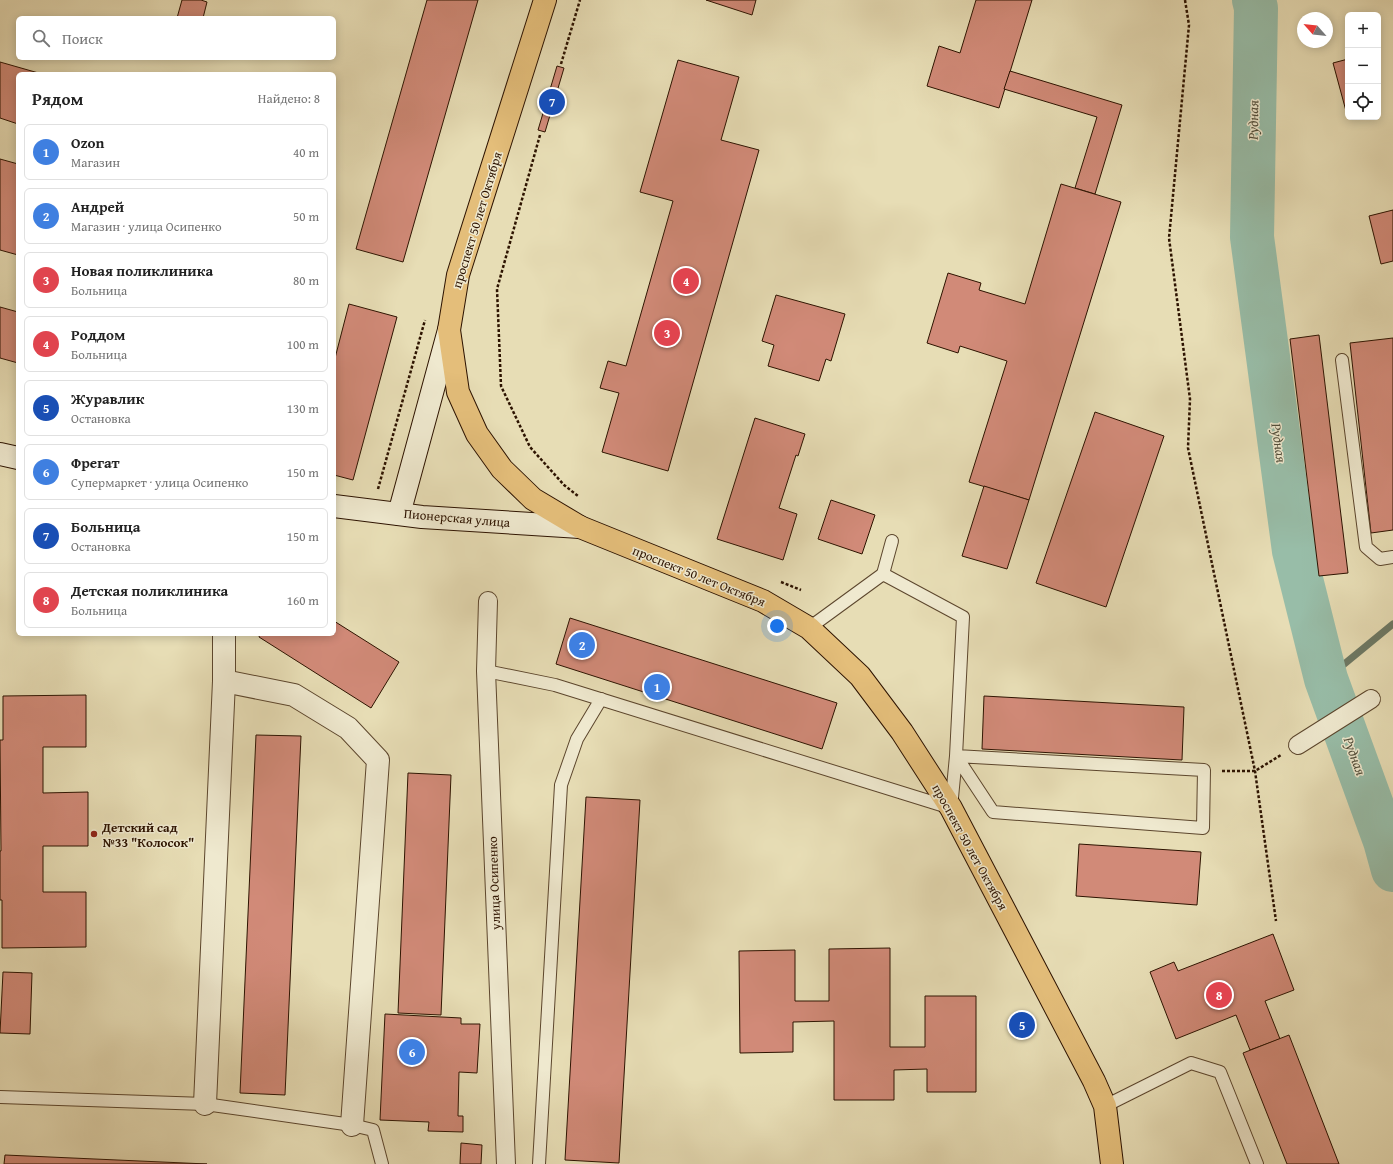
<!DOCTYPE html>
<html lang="ru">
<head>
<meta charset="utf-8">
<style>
  body { margin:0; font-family:"Gentium Book Plus",serif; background:#f6f6f6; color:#222 }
  .controls { position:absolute; right:12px; top:12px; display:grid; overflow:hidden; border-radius:6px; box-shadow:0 2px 10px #0003 }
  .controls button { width:36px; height:36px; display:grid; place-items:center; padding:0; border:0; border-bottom:1px solid #e0e0e0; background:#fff; color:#222; font:20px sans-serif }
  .compass { position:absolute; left:1297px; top:12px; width:36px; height:36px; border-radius:50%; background:#fff; box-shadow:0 2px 10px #0003; rotate:297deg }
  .you { position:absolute; left:777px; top:626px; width:14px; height:14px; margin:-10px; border:3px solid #fff; border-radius:50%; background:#1a73e8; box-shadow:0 0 0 6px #1a73e833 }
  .badge { display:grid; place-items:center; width:26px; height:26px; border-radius:50%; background:#8f2418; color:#fff; font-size:13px; font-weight:700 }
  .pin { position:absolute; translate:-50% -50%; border:2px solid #fff; box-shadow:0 1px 4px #0006 }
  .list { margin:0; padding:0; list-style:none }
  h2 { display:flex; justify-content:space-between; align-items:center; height:52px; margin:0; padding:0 16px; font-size:17px }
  h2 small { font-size:13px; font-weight:400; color:#767676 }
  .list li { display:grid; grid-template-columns:26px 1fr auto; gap:12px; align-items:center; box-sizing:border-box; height:56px; margin:0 8px 8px; padding:0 8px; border:1px solid #e0e0e0; border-radius:6px }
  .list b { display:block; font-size:15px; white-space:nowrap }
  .list p { margin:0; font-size:13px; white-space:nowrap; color:#767676 }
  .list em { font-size:13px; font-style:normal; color:#767676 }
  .icon { flex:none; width:22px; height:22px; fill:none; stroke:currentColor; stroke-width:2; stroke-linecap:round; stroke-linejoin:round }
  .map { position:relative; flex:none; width:1393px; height:1164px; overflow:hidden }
  .search { position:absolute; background:#fff; box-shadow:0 2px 10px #0003; left:16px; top:16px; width:320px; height:44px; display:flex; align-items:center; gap:10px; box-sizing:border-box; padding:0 14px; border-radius:6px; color:#767676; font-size:15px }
  .panel { position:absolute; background:#fff; box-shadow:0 2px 10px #0003; left:16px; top:72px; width:320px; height:564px; border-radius:6px }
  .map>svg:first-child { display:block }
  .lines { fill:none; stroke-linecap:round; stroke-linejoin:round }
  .stream { stroke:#6d7965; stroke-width:7 }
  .river { stroke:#98bda8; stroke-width:44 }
  .building { fill:#d18a78; stroke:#2d1300 }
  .service-casing { stroke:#5c462d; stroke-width:14 }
  .pedestrian-casing { stroke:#5c462d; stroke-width:20 }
  .minor-casing { stroke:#5c462d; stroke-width:24 }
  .secondary-casing { stroke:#2d1300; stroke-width:24 }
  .primary-casing { stroke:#2d1300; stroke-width:24 }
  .path { stroke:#2d1300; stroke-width:2.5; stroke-dasharray:3 2; stroke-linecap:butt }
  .service { stroke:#efe9cf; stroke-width:12 }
  .pedestrian { stroke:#efe9cf; stroke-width:18 }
  .minor { stroke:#efe9cf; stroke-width:22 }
  .secondary { stroke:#efe9cf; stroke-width:22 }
  .primary { stroke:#e4be7a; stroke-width:22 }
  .poi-dot { fill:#8f2418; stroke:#efe9cf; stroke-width:1.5 }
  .labels { text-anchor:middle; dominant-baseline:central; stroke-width:3; stroke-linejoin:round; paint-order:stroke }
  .street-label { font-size:13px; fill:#2d1300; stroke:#efe9cf }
  .poi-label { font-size:13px; font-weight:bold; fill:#2d1300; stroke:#efe9cf; text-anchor:start }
  .water-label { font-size:14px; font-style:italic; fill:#524e3b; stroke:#efe9cf }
</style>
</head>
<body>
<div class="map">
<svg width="1393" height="1164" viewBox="0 0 1393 1164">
  <rect width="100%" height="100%" fill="#e7ddb5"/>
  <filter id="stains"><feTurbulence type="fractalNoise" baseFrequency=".005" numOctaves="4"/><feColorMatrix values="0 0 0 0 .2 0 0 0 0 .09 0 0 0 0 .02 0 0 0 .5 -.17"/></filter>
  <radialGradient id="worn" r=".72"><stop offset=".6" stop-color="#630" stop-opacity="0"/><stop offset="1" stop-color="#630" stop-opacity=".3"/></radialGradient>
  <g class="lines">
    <path class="stream" d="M1326,679L1393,624"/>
    <path class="river" d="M1254,0L1256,8L1252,237L1294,551L1326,679L1385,841L1393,870"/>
  </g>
  <g class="building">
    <path d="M182,0H201L207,2L203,18H177Z"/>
    <path d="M427,0H478L403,262L356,249Z"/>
    <path d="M706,0H756L752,15Z"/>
    <path d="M976,0H1032L999,108L927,86L939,46L960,53Z"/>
    <path d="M1348,59V110L1346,111L1333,63Z"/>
    <path d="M678,60L739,77L721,140L759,150L668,471L602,452L619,393L600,388L608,361L626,366L673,201L640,192Z"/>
    <path d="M0,62L42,74H18V124L0,118Z"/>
    <path d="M557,66L564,68L545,132L538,130Z"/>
    <path d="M1010,71L1122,105L1095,194L1075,188L1097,117L1004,89Z"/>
    <path d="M0,159L18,164V255L0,250Z"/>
    <path d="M1061,184L1121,202L1029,500L969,482L1007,361L960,346L958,353L927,343L948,273L981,283L979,290L1025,304Z"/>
    <path d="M1393,210V261L1381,264L1369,216Z"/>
    <path d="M776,295L845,314L831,361L826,359L819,381L768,366L774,345L762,341Z"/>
    <path d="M349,304L397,317L353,480L334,475V362Z"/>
    <path d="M0,307L18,312V363L0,358Z"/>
    <path d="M1319,335L1348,573L1319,576L1290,339Z"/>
    <path d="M1393,338V530L1371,533L1350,343Z"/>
    <path d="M1095,412L1164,436L1106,607L1036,583Z"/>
    <path d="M755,418L805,434L798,456L796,455L779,508L797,514L783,560L717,539Z"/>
    <path d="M984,486L1029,500L1007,569L962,556Z"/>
    <path d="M831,500L875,515L862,554L818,539Z"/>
    <path d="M570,618L837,703L822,749L556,664Z"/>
    <path d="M334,621L399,662L371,708L259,637L260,634H334Z"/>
    <path d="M86,695V747H43V793L88,792V846H43V892H86V947L2,948V900H0V851H1L0,740H3V696Z"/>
    <path d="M984,696L1184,707L1182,760L982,749Z"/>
    <path d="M256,735L301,736L285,1095L240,1093Z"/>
    <path d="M408,773L451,775L441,1015L398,1013Z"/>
    <path d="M586,797L640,800L619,1163L565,1160Z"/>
    <path d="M1079,844L1201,852L1197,905L1076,896Z"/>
    <path d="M1273,934L1294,990L1265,1001L1280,1039L1250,1050L1236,1015L1176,1039L1150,972L1174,962L1178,971Z"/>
    <path d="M890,948V1047H925V996H976V1092H927V1069L894,1070V1100H834V1021L793,1022V1052L740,1053L739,951L795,950V1001H829V949Z"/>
    <path d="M3,972L32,973L30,1034L0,1033Z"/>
    <path d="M385,1014L461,1018V1024H480L477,1073L459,1072L458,1116H463V1132L428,1131L429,1122L380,1120Z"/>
    <path d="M1289,1035L1339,1164H1287L1243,1053Z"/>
    <path d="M461,1143L482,1145L481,1164H460Z"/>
    <path d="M5,1155L207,1164H4Z"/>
  </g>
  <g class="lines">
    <defs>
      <g id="service">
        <path d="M1342,360L1366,547L1380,559L1393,557"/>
        <path d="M883,574L892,541"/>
        <path d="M486,671L555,685L951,808L956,756L1204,770L1203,828L993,812L956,756L963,617L883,574L809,628"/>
        <path d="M0,1097L205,1104L352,1125L373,1130L382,1164"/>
        <path d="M1105,1106L1191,1063L1220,1072L1257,1164"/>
        <path d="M539,1164L561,785L577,739L601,699"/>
      </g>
      <g id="pedestrian">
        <path d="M488,601L486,671L506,1164"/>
        <path d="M1298,745L1371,699"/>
      </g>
      <g id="minor">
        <path d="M224,681L294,695L348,728L378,760L352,1125"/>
        <path d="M205,1104L224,681V634"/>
      </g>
      <g id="secondary">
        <path d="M0,454L18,458"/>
        <path d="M334,506L422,517L580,527"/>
        <path d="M399,514L449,330"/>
      </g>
      <path id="primary" d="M545,0L458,275L449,330L458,392L477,434L502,469L533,499L580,527L763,601L809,628L860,676L902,732L951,808L1094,1081L1105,1106L1112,1164"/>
    </defs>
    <use href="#service" class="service-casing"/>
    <use href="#pedestrian" class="pedestrian-casing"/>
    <use href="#minor" class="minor-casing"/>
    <use href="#secondary" class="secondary-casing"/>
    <use href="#primary" class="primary-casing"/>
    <g class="path">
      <path d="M1185,0L1189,25L1169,238L1190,399L1188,448L1255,771L1276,921"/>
      <path d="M561,64L580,0"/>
      <path d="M540,135L497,289L501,386L530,447L564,485L578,496"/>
      <path d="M378,489L425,320"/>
      <path d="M781,582L801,590"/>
      <path d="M1222,771H1255L1281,755"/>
    </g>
    <use href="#service" class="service"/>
    <use href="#pedestrian" class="pedestrian"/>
    <use href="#minor" class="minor"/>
    <use href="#secondary" class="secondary"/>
    <use href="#primary" class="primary"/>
  </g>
  <circle class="poi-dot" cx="94" cy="834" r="4"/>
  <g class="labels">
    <g class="street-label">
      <text transform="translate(477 220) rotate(-73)">проспект 50 лет Октября</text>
      <text transform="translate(457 518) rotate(5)">Пионерская улица</text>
      <text transform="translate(699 576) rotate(22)">проспект 50 лет Октября</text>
      <text transform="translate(970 847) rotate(61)">проспект 50 лет Октября</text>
      <text transform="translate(494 883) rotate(-92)">улица Осипенко</text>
    </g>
    <g class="poi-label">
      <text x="102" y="827">Детский сад<tspan x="102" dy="15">№33 "Колосок"</tspan></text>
    </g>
    <g class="water-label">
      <text transform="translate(1253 120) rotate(-89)">Рудная</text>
      <text transform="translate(1279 443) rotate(82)">Рудная</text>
      <text transform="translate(1355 756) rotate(70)">Рудная</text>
    </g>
  </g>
  <rect width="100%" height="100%" filter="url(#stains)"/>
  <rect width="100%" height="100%" fill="url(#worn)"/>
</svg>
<div class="controls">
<button>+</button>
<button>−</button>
<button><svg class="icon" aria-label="locate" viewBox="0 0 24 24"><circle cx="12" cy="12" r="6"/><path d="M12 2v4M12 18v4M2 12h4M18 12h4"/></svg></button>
</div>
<svg class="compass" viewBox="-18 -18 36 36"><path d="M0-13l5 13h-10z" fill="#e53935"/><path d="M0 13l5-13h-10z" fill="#767676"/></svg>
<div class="you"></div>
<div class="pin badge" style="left:657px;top:687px;background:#3f7fe0">1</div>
<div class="pin badge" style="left:582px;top:645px;background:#3f7fe0">2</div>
<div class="pin badge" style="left:667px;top:333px;background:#e0444e">3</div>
<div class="pin badge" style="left:686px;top:281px;background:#e0444e">4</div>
<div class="pin badge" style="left:1022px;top:1025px;background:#1a4fb4">5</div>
<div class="pin badge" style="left:412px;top:1052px;background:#3f7fe0">6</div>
<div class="pin badge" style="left:552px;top:102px;background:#1a4fb4">7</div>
<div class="pin badge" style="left:1219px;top:995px;background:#e0444e">8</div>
<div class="search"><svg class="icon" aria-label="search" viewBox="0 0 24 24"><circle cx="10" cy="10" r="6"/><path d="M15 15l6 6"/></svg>Поиск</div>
<section class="panel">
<h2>Рядом<small>Найдено: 8</small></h2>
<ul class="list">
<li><span class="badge" style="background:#3f7fe0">1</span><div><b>Ozon</b><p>Магазин</p></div><em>40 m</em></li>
<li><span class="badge" style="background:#3f7fe0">2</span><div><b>Андрей</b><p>Магазин · улица Осипенко</p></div><em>50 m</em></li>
<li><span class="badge" style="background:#e0444e">3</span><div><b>Новая поликлиника</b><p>Больница</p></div><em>80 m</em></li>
<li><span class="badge" style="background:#e0444e">4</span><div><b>Роддом</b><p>Больница</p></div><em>100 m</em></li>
<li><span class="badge" style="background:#1a4fb4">5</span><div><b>Журавлик</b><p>Остановка</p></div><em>130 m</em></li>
<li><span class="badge" style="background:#3f7fe0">6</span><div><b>Фрегат</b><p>Супермаркет · улица Осипенко</p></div><em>150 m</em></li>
<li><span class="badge" style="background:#1a4fb4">7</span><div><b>Больница</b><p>Остановка</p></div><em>150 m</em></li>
<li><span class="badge" style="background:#e0444e">8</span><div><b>Детская поликлиника</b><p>Больница</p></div><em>160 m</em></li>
</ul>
</section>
</div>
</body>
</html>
